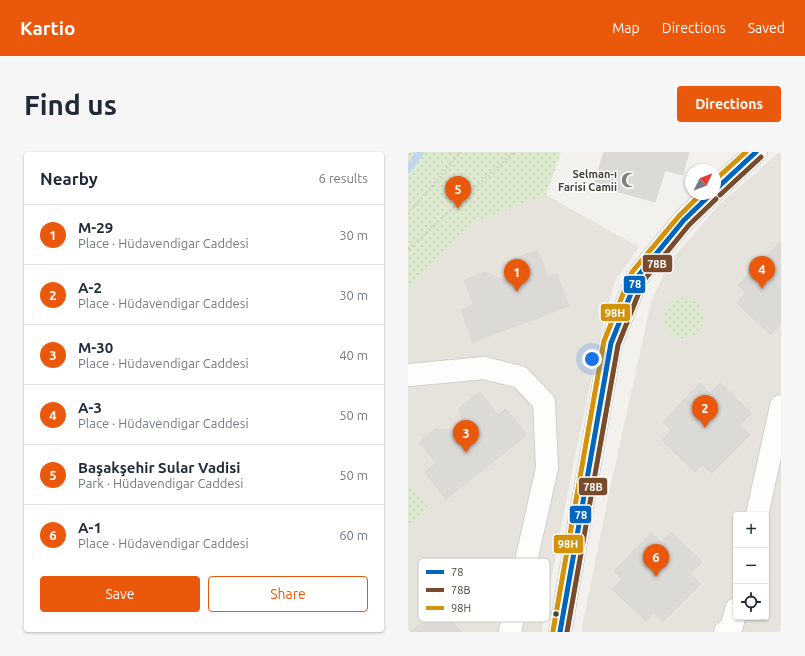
<!DOCTYPE html>
<html lang="en">
<head>
<meta charset="utf-8">
<style>
  body { margin:0; font-family:Ubuntu,sans-serif; background:#f6f6f7; color:#1f2937 }
  .controls { position:absolute; right:12px; bottom:12px; display:grid; overflow:hidden; border-radius:4px; box-shadow:0 1px 3px #0004 }
  .controls button { width:36px; height:36px; display:grid; place-items:center; padding:0; border:0; border-bottom:1px solid #e0e1e3; background:#fff; color:#1f2937; font:20px sans-serif }
  .compass { position:absolute; left:277px; top:12px; width:36px; height:36px; border-radius:50%; background:#fff; box-shadow:0 1px 3px #0004; rotate:47deg }
  .you { position:absolute; left:184px; top:207px; width:14px; height:14px; margin:-10px; border:3px solid #fff; border-radius:50%; background:#1a73e8; box-shadow:0 0 0 6px #1a73e833 }
  .badge { display:grid; place-items:center; width:26px; height:26px; border-radius:50%; background:#ea580c; color:#fff; font-size:13px; font-weight:700 }
  .pin { position:absolute; translate:-50% -33px; filter:drop-shadow(0 1px 2px #0008) }
  .pin::after { content:''; position:absolute; top:21px; width:14px; height:12px; background:inherit; clip-path:polygon(0 0,100% 0,50% 100%) }
  .list { margin:0; padding:0; list-style:none }
  h2 { display:flex; justify-content:space-between; align-items:center; height:52px; margin:0; padding:0 16px; font-size:17px }
  h2 small { font-size:13px; font-weight:400; color:#747a83 }
  .list li { display:grid; grid-template-columns:26px 1fr auto; gap:12px; align-items:center; box-sizing:border-box; height:60px; padding:0 16px; border-top:1px solid #e0e1e3 }
  .list b { display:block; font-size:15px; white-space:nowrap }
  .list p { margin:0; font-size:13px; white-space:nowrap; color:#747a83 }
  .list em { font-size:13px; font-style:normal; color:#747a83 }
  .actions { display:flex; gap:8px; padding:12px 16px }
  .actions a { flex:1; padding:9px 0; border:1px solid #ea580c; border-radius:4px; text-align:center; font-size:14px; color:#ea580c }
  .actions .main { background:#ea580c; color:#fff }
  .icon { flex:none; width:22px; height:22px; fill:none; stroke:currentColor; stroke-width:2; stroke-linecap:round; stroke-linejoin:round }
  .map { position:relative; flex:none; width:373px; height:480px; overflow:hidden; border-radius:4px }
  header { display:flex; align-items:center; gap:24px; box-sizing:border-box; height:56px; padding:0 20px; background:#ea580c; color:#fff }
  header strong { font-size:19px }
  nav { display:flex; gap:22px; margin-inline-start:auto; font-size:14px }
  .intro { display:flex; align-items:center; justify-content:space-between; box-sizing:border-box; height:96px; padding:0 24px }
  h1 { margin:0; font-size:28px }
  .button { padding:10px 18px; border-radius:4px; background:#ea580c; color:#fff; font-size:14px; font-weight:700 }
  main { display:flex; gap:24px; padding:0 24px }
  aside { flex:1; background:#fff; border-radius:4px; box-shadow:0 1px 3px #0004 }
  .map>svg:first-child { display:block }
  .residential { fill:#e5e3db; fill-rule:evenodd }
  .grass { fill:url(#grass-dots) }
  .lines { fill:none; stroke-linecap:round; stroke-linejoin:round }
  .stream { stroke:#c2d7ec; stroke-width:8 }
  .building { fill:#dcdad6; stroke:#dad8d3 }
  .minor-casing { stroke:#d0cfcb; stroke-width:24 }
  .path { stroke:#d2d1cb; stroke-width:2.5; stroke-dasharray:2 2; stroke-linecap:butt }
  .minor { stroke:#fdfdfc; stroke-width:22 }
  .bus-1-casing { stroke:#fff; stroke-width:8 }
  .bus-2-casing { stroke:#fff; stroke-width:8 }
  .bus-3-casing { stroke:#fff; stroke-width:8 }
  .bus-1 { stroke:#0065bd; stroke-width:5 }
  .bus-2 { stroke:#7a4b2a; stroke-width:5 }
  .bus-3 { stroke:#d4920b; stroke-width:5 }
  .bus-dot { fill:#474339; stroke:#fff; stroke-width:1.5 }
  .labels { text-anchor:middle; dominant-baseline:central; stroke-width:3; stroke-linejoin:round; paint-order:stroke }
  .poi-label { font-size:11px; font-weight:bold; fill:#474339; stroke:#fff; text-anchor:end }
  .key { fill:#fff; stroke:#c8c7c4; stroke-width:1 }
  .key-label { font-size:11px; fill:#474339 }
  .line-badge { stroke:#fff; stroke-width:1.5 }
  .badge-label { font-size:11px; text-anchor:middle; font-weight:bold; fill:#fff }
</style>
</head>
<body>
<header>
<strong>Kartio</strong>
<nav><a>Map</a><a>Directions</a><a>Saved</a></nav>
</header>
<div class="intro"><h1>Find us</h1><a class="button">Directions</a></div>
<main>
<aside>
<h2>Nearby<small>6 results</small></h2>
<ul class="list">
<li><span class="badge">1</span><div><b>M-29</b><p>Place · Hüdavendigar Caddesi</p></div><em>30 m</em></li>
<li><span class="badge">2</span><div><b>A-2</b><p>Place · Hüdavendigar Caddesi</p></div><em>30 m</em></li>
<li><span class="badge">3</span><div><b>M-30</b><p>Place · Hüdavendigar Caddesi</p></div><em>40 m</em></li>
<li><span class="badge">4</span><div><b>A-3</b><p>Place · Hüdavendigar Caddesi</p></div><em>50 m</em></li>
<li><span class="badge">5</span><div><b>Başakşehir Sular Vadisi</b><p>Park · Hüdavendigar Caddesi</p></div><em>50 m</em></li>
<li><span class="badge">6</span><div><b>A-1</b><p>Place · Hüdavendigar Caddesi</p></div><em>60 m</em></li>
</ul>
<div class="actions"><a class="main">Save</a><a>Share</a></div>
</aside>
<div class="map">
<svg width="373" height="480" viewBox="0 0 373 480">
  <defs>
    <pattern id="grass-dots" width="8" height="8" patternUnits="userSpaceOnUse"><rect width="8" height="8" fill="#ddeacf"/><path d="M2 2h.1M6 6h.1" fill="none" stroke="#bfcab2" stroke-width="1.8" stroke-linecap="round"/></pattern>
  </defs>
  <rect width="100%" height="100%" fill="#f2f1ed"/>
  <g class="residential">
    <path d="M371,0H373V480H173L199,351L243,150L262,109L311,53ZM328,363H358V465H328Z"/>
    <path d="M138,43L231,95L207,129L193,181L164,319L133,480H0V138L61,72Z"/>
  </g>
  <g class="grass">
    <path d="M0,0H153L138,43L61,72L0,138Z"/>
    <circle cx="275" cy="166" r="20"/>
    <path d="M0,330L20,356L0,372Z"/>
  </g>
  <g class="lines">
    <path class="stream" d="M0,17L12,0"/>
  </g>
  <g class="building">
    <path d="M196,0H281L275,23L257,18L247,50L186,33Z"/>
    <path d="M373,89V172L362,183L329,151L338,141L330,133Z"/>
    <path d="M129,98L140,125L149,122L161,154L65,190L53,158L66,153L56,128L77,120L102,131L106,107Z"/>
    <path d="M292,231L302,241L312,231L343,261L332,273L342,283L304,321L294,312L287,320L254,288L263,278L255,270Z"/>
    <path d="M72,240L90,263L98,257L119,283L38,347L17,320L28,311L11,290L28,277L56,279L51,256Z"/>
    <path d="M263,380L294,410L282,422L293,432L255,470L246,461L238,469L204,437L214,427L206,419L243,381L253,390Z"/>
    <path d="M33,455L53,480H2Z"/>
  </g>
  <g class="lines">
    <defs>
      <g id="minor">
        <path d="M307,38L348,0"/>
        <path d="M2,223L76,216L112,225L136,250L139,316L102,480"/>
        <path d="M349,363L373,254"/>
        <path d="M152,480L203,191L230,124L276,68L303,42"/>
        <path d="M317,480L324,474L328,457"/>
      </g>
    </defs>
    <use href="#minor" class="minor-casing"/>
    <g class="path">
      <path d="M0,62L53,0"/>
      <path d="M0,97L106,0"/>
    </g>
    <use href="#minor" class="minor"/>
    <defs>
      <g id="bus-1">
        <path d="M307,38L348,0"/>
        <path d="M152,480L203,191L230,124L276,68L303,42"/>
      </g>
      <g id="bus-2">
        <path d="M312,43L353,5"/>
        <path d="M159,480L210,193L236,128L281,73L308,47"/>
      </g>
      <g id="bus-3">
        <path d="M307,28L338,0"/>
        <path d="M145,479L196,189L224,120L271,64L293,42"/>
      </g>
    </defs>
    <use href="#bus-1" class="bus-1-casing"/>
    <use href="#bus-2" class="bus-2-casing"/>
    <use href="#bus-3" class="bus-3-casing"/>
    <use href="#bus-1" class="bus-1"/>
    <use href="#bus-2" class="bus-2"/>
    <use href="#bus-3" class="bus-3"/>
  </g>
  <defs>
    <symbol id="mosque-bare" viewBox="-9 -9 18 18"><path d="M3.5-4.9A6 6 0 1 0 3.5 4.9A5 5 0 1 1 3.5-4.9Z" fill="#838078" stroke="#fff" stroke-width="2.5" paint-order="stroke"/></symbol>
  </defs>
  <g fill-rule="evenodd">
    <use href="#mosque-bare" x="210" y="17" width="22" height="22"/>
  </g>
  <circle class="bus-dot" cx="148" cy="462" r="3.5"/>
  <g class="labels">
    <g class="poi-label">
      <text x="209" y="22">Selman-ı<tspan x="209" dy="13">Farisi Camii</tspan></text>
    </g>
  </g>
  <rect x="10" y="406" width="132" height="64" rx="6" class="key"/>
  <rect x="18" y="418" width="18" height="4" fill="#0065bd"/>
  <rect x="18" y="436" width="18" height="4" fill="#7a4b2a"/>
  <rect x="18" y="454" width="18" height="4" fill="#d4920b"/>
  <g class="key-label">
    <text x="43" y="424">78</text>
    <text x="43" y="442">78B</text>
    <text x="43" y="460">98H</text>
  </g>
  <g class="line-badge">
    <rect x="234" y="102" width="31" height="19" rx="4" fill="#7a4b2a"/>
    <rect x="215" y="123" width="23" height="19" rx="4" fill="#0065bd"/>
    <rect x="192" y="151" width="31" height="19" rx="4" fill="#d4920b"/>
    <rect x="170" y="325" width="30" height="19" rx="4" fill="#7a4b2a"/>
    <rect x="161" y="353" width="23" height="19" rx="4" fill="#0065bd"/>
    <rect x="145" y="382" width="31" height="20" rx="4" fill="#d4920b"/>
  </g>
  <g class="badge-label">
    <text x="249" y="116">78B</text>
    <text x="227" y="136">78</text>
    <text x="207" y="165">98H</text>
    <text x="185" y="339">78B</text>
    <text x="173" y="367">78</text>
    <text x="160" y="396">98H</text>
  </g>
</svg>
<div class="controls">
<button>+</button>
<button>−</button>
<button><svg class="icon" aria-label="locate" viewBox="0 0 24 24"><circle cx="12" cy="12" r="6"/><path d="M12 2v4M12 18v4M2 12h4M18 12h4"/></svg></button>
</div>
<svg class="compass" viewBox="-18 -18 36 36"><path d="M0-13l5 13h-10z" fill="#e53935"/><path d="M0 13l5-13h-10z" fill="#747a83"/></svg>
<div class="you"></div>
<div class="pin badge" style="left:109px;top:140px">1</div>
<div class="pin badge" style="left:297px;top:276px">2</div>
<div class="pin badge" style="left:58px;top:301px">3</div>
<div class="pin badge" style="left:354px;top:137px">4</div>
<div class="pin badge" style="left:50px;top:57px">5</div>
<div class="pin badge" style="left:248px;top:425px">6</div>
</div>
</main>
</body>
</html>
